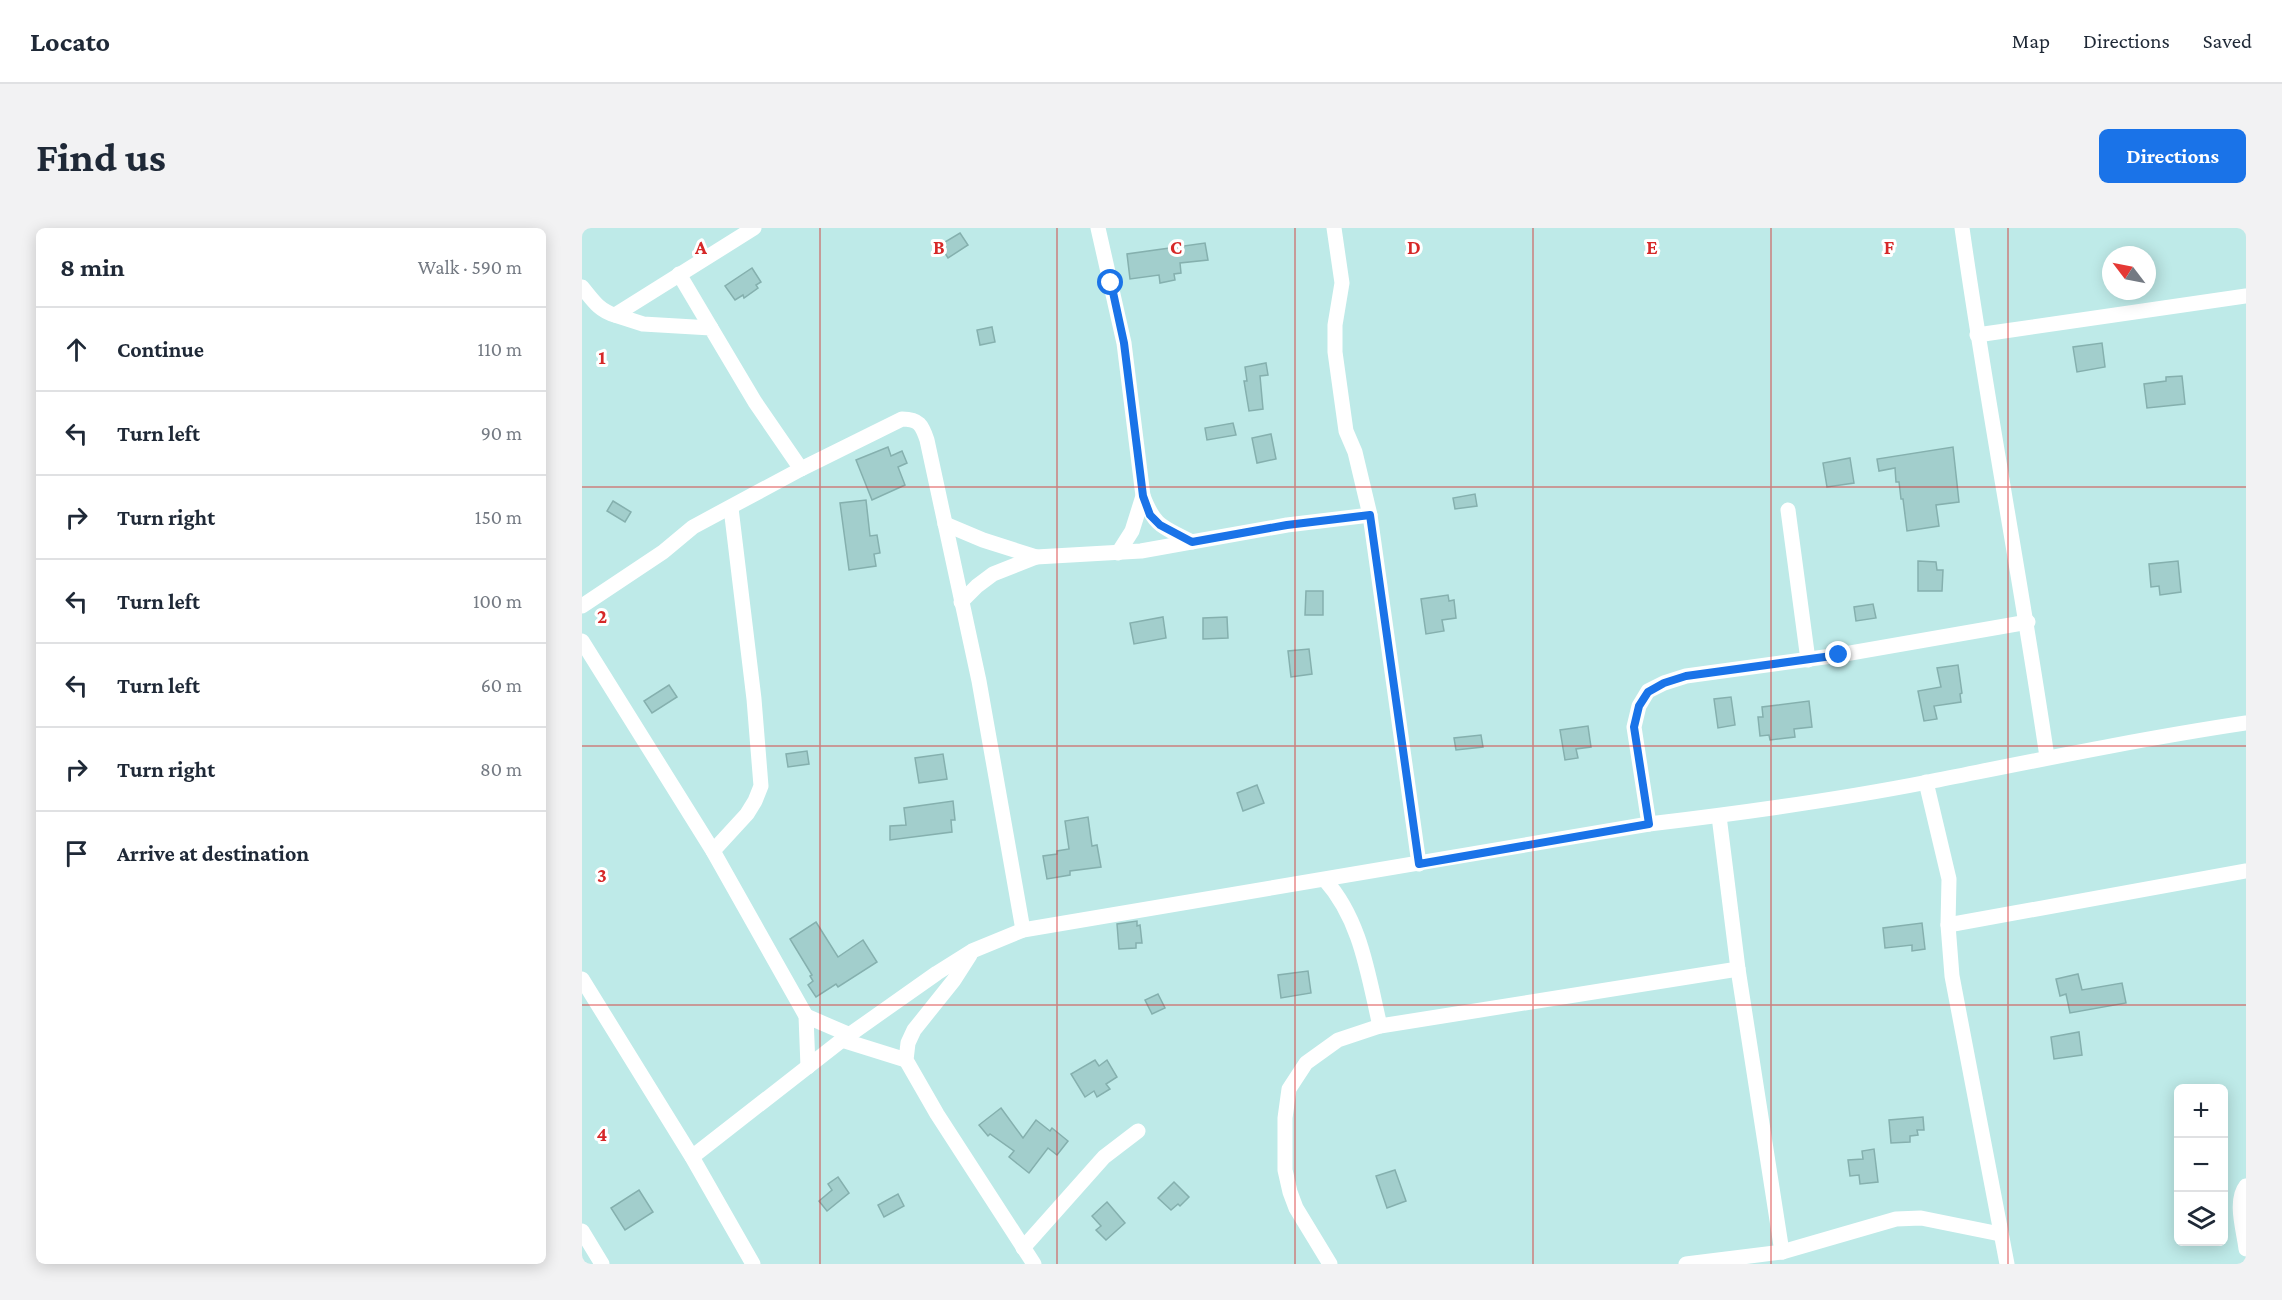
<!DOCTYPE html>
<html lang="en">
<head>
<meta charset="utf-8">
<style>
  body { margin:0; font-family:"Crimson Pro",serif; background:#f2f2f3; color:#1f2937 }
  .controls { position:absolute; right:18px; bottom:18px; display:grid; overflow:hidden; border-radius:9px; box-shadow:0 3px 15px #0003 }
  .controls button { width:54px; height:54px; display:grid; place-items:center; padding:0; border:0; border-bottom:2px solid #e0e1e3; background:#fff; color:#1f2937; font:30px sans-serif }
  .compass { position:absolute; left:1520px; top:18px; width:54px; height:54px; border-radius:50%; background:#fff; box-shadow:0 3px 15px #0003; rotate:302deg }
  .stop { position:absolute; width:18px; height:18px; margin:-14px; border:4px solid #1a73e8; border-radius:50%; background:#fff }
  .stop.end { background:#1a73e8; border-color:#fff; box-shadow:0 2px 6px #0008 }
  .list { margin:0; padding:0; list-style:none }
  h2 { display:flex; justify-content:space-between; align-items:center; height:78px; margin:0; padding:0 24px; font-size:26px }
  h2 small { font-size:20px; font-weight:400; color:#747a83 }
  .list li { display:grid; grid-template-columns:39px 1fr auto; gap:18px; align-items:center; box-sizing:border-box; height:84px; padding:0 24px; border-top:2px solid #e0e1e3 }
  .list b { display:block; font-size:22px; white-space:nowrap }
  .list em { font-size:20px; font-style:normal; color:#747a83 }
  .icon { flex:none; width:33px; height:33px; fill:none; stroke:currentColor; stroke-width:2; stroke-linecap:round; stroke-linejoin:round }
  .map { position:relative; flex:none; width:1664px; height:1036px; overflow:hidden; border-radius:9px }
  header { display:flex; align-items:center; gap:36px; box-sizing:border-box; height:84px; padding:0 30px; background:#fff; border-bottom:2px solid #e0e1e3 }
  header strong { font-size:28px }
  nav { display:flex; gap:33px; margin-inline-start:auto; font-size:21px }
  .intro { display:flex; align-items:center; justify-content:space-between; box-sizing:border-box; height:144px; padding:0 36px }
  h1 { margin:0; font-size:42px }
  .button { padding:15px 27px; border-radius:9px; background:#1a73e8; color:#fff; font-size:21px; font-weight:700 }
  main { display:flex; gap:36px; padding:0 36px }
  aside { flex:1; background:#fff; border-radius:9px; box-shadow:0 3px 15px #0003 }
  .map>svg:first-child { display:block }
  .building { fill:#a2cecc; stroke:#85b0ae; stroke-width:1.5 }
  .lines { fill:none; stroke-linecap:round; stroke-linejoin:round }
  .minor { stroke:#fff; stroke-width:15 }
  .route { stroke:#1a73e8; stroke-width:8 }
  .grid { fill:none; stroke:#d62828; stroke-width:1.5; stroke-opacity:0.55 }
  .grid-label { font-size:20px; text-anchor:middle; font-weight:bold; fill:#d62828; stroke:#fff; stroke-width:6; stroke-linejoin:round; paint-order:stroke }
</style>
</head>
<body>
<header>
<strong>Locato</strong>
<nav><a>Map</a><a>Directions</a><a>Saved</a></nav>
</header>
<div class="intro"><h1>Find us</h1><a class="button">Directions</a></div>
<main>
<aside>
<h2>8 min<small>Walk · 590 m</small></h2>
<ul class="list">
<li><svg class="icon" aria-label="ahead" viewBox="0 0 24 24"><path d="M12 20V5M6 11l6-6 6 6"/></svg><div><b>Continue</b></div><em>110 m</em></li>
<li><svg class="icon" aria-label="left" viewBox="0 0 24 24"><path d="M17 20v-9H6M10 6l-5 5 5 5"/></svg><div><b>Turn left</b></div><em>90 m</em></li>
<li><svg class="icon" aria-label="right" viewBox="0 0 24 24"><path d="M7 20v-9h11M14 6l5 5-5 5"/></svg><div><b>Turn right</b></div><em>150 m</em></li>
<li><svg class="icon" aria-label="left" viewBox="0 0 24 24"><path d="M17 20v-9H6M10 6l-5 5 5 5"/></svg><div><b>Turn left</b></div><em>100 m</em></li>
<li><svg class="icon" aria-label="left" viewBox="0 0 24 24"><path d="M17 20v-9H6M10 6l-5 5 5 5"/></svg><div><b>Turn left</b></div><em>60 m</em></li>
<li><svg class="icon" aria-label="right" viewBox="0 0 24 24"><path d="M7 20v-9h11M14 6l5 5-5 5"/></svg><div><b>Turn right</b></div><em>80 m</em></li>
<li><svg class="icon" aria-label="arrive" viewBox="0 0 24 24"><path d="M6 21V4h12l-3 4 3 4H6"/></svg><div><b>Arrive at destination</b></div></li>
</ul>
</aside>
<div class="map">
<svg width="1664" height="1036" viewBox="0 0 1664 1036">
  <rect width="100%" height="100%" fill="#beeae8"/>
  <g class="building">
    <path d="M378,5L386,17L366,30L358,17Z"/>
    <path d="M623,15L626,32L598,35L599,45L592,46L593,52L578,55L577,47L548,51L545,26Z"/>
    <path d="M170,40L179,54L174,57L176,60L162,70L161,67L153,72L143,58Z"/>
    <path d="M410,99L413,114L398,117L395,102Z"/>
    <path d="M1520,115L1523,139L1495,144L1491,119Z"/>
    <path d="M684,135L686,147L678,148L681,181L667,183L662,153H665L663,139Z"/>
    <path d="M1600,148L1603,176L1565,180L1562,156L1584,153V149Z"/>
    <path d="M651,195L654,207L625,212L623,200Z"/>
    <path d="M689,206L694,231L675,235L670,210Z"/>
    <path d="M306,219L309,228L320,223L325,235L316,239L323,257L290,272L274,232Z"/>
    <path d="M1371,219L1377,274L1354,277L1357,298L1325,303L1321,271H1319L1317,254H1314L1313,240L1297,243L1295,231Z"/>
    <path d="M1268,230L1272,255L1245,259L1241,235Z"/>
    <path d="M893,266L895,278L873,281L871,270Z"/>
    <path d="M284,272L288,308L295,307L298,325L292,326L294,338L267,342L258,275Z"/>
    <path d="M31,273L49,284L43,294L25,283Z"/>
    <path d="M1336,333L1354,334L1355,342H1361L1360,363H1336Z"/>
    <path d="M1596,333L1599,364L1578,367L1577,358L1569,359L1567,336Z"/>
    <path d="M724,363H741V387H723Z"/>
    <path d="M866,367L867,373L872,372L874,390L860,392L862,403L844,406L839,371Z"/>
    <path d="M1291,376L1294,390L1274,393L1272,379Z"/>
    <path d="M581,389L584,410L552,416L548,395Z"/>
    <path d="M645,389L646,410L621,411V390Z"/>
    <path d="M727,421L730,446L709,449L706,423Z"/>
    <path d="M1376,437L1380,465L1378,466L1379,474L1352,478L1355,491L1342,493L1336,463L1359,459L1355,440Z"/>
    <path d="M87,457L95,469L70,485L62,473Z"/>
    <path d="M1149,469L1153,497L1136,500L1132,471Z"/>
    <path d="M1227,473L1230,499L1212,501L1213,509L1188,512L1187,507L1178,508L1176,489H1181L1180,479Z"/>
    <path d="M1006,498L1009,519L994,521L996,530L983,532L978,502Z"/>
    <path d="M899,507L901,519L874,522L872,510Z"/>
    <path d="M225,523L227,536L206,539L204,526Z"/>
    <path d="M361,526L365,551L337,555L333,530Z"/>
    <path d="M675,557L682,575L661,583L655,565Z"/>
    <path d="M371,573L373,592H369L370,604L308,612V598L324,597L322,580Z"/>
    <path d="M506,589L510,618L515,617L519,639L488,643V647L465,651L461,628L475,626V623L487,621L483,593Z"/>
    <path d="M555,693V698L558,697L560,715H554V720L537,721L535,696Z"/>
    <path d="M234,694L256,729L281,712L295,734L256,759L254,756L234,769L226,757L231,753L228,748L230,747L208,711Z"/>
    <path d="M1340,695L1343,721L1330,723V717L1303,720L1301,700Z"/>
    <path d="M726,743L729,765L699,770L696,747Z"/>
    <path d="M1496,746L1500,762L1540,755L1544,775L1488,785L1484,766L1478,768L1474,751Z"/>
    <path d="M576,766L583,780L570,786L563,772Z"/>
    <path d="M1497,804L1500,827L1472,831L1469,809Z"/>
    <path d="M513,832L517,838L525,832L535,849L524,856L528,861L515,869L512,863L503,869L489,846Z"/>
    <path d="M419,880L441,910L454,892L468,903L470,900L486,913L475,927L466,920L447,945L427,929L432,923L408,906L406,908L397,897Z"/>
    <path d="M1341,889L1342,902H1335L1336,907L1328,908V914L1309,915L1307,892Z"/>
    <path d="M1292,921L1296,954L1278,956L1277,947L1268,948L1266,932L1281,931L1280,923Z"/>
    <path d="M813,942L824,973L805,980L794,948Z"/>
    <path d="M256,949L267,965L245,983L237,973L250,962L246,956Z"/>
    <path d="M592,954L607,969L598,978L596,976L589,982L576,970Z"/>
    <path d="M57,962L71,984L43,1002L29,980Z"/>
    <path d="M316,966L322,978L302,989L296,977Z"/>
    <path d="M525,974L543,995L524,1012L514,1002L519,998L510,988Z"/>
  </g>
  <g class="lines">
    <g class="minor">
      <path d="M516,0L542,115L561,268L550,303L536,325"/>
      <path d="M752,0L760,55L753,97V124L764,203L773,224L788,287L837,636"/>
      <path d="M1380,0C1405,177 1439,352 1465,529"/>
      <path d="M97,46L129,100"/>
      <path d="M0,59C10,71 17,83 33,87L172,0"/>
      <path d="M33,87L61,96L129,100L173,174L219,241L320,191C337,191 340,197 345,212L397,453L441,702"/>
      <path d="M1395,107L1664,68"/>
      <path d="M561,268C573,300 582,299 610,314"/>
      <path d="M1206,282L1226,432"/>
      <path d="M363,296L401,312L454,329"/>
      <path d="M379,374L395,358L411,346L454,329L559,323L705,297L788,287"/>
      <path d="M0,378L81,324L111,299L219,241"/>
      <path d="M0,413L131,623L224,788L226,839"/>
      <path d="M1344,554L1367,651L1366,697L1370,748L1425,1036"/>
      <path d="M1137,588L1156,741L1200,1024"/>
      <path d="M1067,596L1052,499L1057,478L1066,463L1082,455L1104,448L1257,427L1446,394"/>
      <path d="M131,623L165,586L173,573L179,558L172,471L149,280"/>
      <path d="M743,652C779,692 786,747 798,798"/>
      <path d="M1366,697L1664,643"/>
      <path d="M388,727L372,752L332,802L326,815L324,832L355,886L452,1036"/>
      <path d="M0,751L110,929L171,1036"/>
      <path d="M224,788L268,807"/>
      <path d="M260,812L324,832"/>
      <path d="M110,929L260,812L355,745L390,723L441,702L1067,596C1160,585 1254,572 1346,554C1452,533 1557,511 1664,495"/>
      <path d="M1664,958C1652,973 1662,1003 1664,1021"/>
      <path d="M0,1003L20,1036"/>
      <path d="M441,1020L522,929L556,903"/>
      <path d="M748,1036L714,980L708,964L703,942V890L707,861L724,835L756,812L798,798L1156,741"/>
      <path d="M1104,1036L1200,1024L1314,991L1339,990L1418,1006"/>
    </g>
  </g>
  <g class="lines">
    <path class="route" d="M529,55L542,115L561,268L568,287L578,297L610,314L705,297L788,287L837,636L1067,596L1052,499L1057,478L1066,464L1082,455L1104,448L1257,427"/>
  </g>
  <path class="grid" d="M238,0V1036M475,0V1036M713,0V1036M951,0V1036M1189,0V1036M1426,0V1036M0,259H1664M0,518H1664M0,777H1664"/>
  <g class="grid-label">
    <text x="119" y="26">A</text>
    <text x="357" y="26">B</text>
    <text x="594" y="26">C</text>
    <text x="832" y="26">D</text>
    <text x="1070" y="26">E</text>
    <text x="1307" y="26">F</text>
    <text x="20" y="136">1</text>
    <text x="20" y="395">2</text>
    <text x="20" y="654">3</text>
    <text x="20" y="913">4</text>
  </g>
</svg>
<div class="controls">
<button>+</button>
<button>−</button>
<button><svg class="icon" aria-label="layers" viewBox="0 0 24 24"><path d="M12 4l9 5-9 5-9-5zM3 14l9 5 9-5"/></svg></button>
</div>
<svg class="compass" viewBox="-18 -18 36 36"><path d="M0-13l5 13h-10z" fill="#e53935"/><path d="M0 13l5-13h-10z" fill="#747a83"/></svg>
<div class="stop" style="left:529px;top:55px"></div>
<div class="stop end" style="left:1257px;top:427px"></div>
</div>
</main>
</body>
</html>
